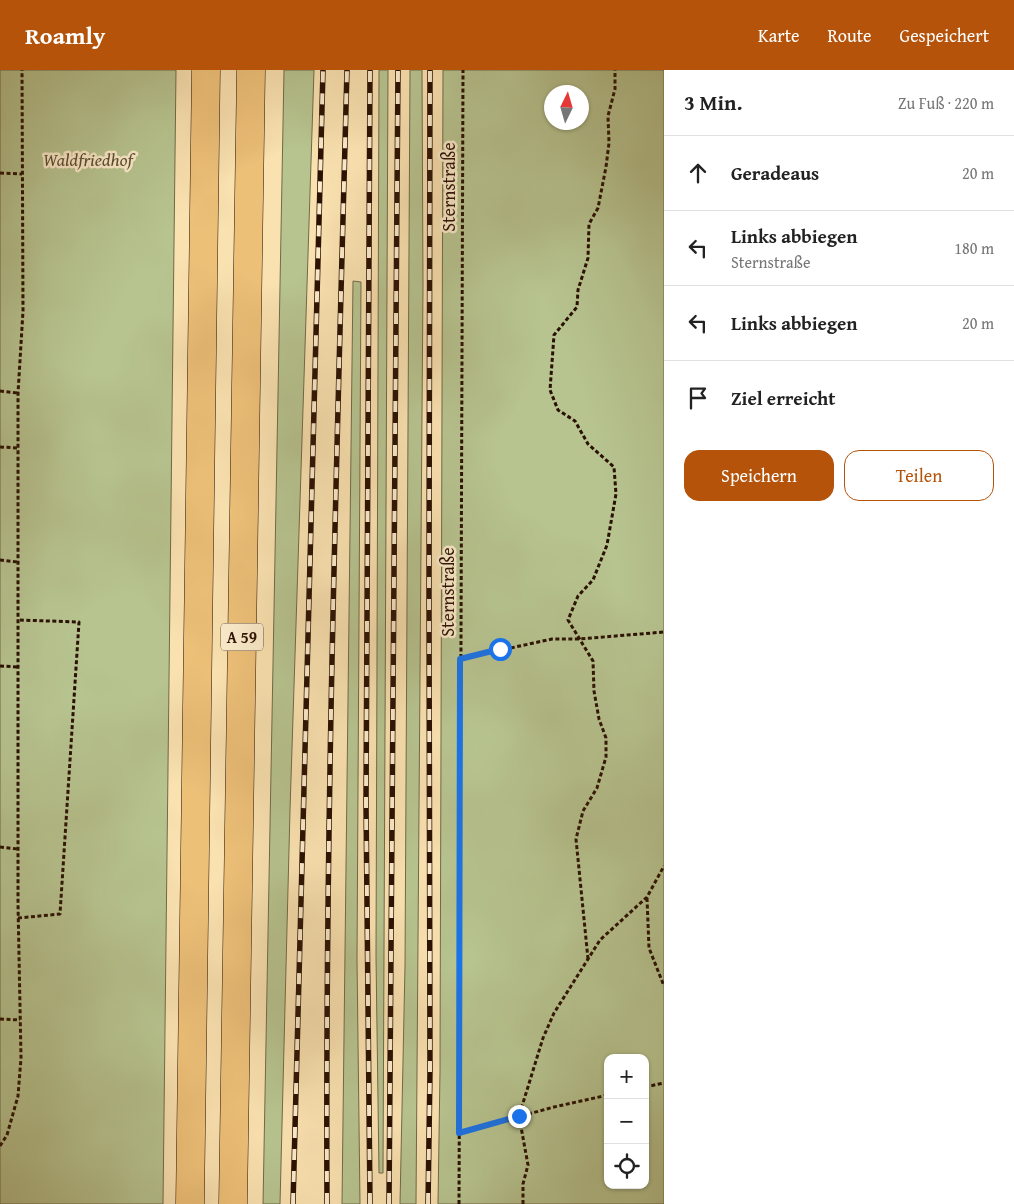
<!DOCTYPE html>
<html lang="de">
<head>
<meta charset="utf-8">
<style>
  body { margin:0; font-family:"Gentium Book Plus",serif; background:#f6f6f6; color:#222 }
  .controls { position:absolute; right:15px; bottom:15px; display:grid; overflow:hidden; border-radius:10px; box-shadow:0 1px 4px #0004 }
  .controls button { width:45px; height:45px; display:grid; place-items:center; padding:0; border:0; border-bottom:1px solid #e0e0e0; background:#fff; color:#222; font:25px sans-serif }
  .compass { position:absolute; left:544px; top:15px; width:45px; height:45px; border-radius:50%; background:#fff; box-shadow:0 1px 4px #0004; rotate:5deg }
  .stop { position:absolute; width:15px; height:15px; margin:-11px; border:4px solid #1a73e8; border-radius:50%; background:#fff }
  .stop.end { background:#1a73e8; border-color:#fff; box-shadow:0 1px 5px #0008 }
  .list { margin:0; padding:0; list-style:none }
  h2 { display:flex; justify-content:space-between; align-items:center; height:65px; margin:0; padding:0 20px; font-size:21px }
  h2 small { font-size:16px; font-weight:400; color:#767676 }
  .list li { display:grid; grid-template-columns:32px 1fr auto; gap:15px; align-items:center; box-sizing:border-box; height:75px; padding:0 20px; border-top:1px solid #e0e0e0 }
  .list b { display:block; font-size:19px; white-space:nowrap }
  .list p { margin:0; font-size:16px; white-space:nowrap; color:#767676 }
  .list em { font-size:16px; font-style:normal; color:#767676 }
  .actions { display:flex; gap:10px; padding:15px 20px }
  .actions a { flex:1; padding:11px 0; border:1px solid #b45309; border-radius:15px; text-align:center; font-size:18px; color:#b45309 }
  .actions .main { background:#b45309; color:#fff }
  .icon { flex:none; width:28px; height:28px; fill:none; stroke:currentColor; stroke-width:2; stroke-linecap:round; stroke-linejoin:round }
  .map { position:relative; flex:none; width:664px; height:1134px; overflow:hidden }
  header { display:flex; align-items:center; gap:30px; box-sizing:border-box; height:70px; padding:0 25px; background:#b45309; color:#fff }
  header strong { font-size:24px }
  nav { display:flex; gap:28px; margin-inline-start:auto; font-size:18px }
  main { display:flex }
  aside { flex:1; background:#fff }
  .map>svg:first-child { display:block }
  .green { fill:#b7c490; stroke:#706a49; fill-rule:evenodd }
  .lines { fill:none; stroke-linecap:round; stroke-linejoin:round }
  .highway-casing { stroke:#2a1002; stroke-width:29 }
  .path { stroke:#2a1002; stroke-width:3; stroke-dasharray:4 2.5; stroke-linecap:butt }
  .highway { stroke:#edc078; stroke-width:28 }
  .rail-casing { stroke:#2a1002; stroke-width:5.5 }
  .rail { stroke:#fceccc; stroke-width:4; stroke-dasharray:11; stroke-linecap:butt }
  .route { stroke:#1a73e8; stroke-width:6 }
  .labels { text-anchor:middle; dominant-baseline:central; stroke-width:5; stroke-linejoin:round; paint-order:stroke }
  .shield { fill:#fceccc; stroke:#69523f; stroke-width:1 }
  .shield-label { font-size:16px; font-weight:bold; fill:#2a1002 }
  .park-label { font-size:18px; font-style:italic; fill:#5b4f34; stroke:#fceccc }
  .street-label { font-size:18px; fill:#2a1002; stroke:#fceccc }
</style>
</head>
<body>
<header>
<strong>Roamly</strong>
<nav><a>Karte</a><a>Route</a><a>Gespeichert</a></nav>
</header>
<main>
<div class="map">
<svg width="664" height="1134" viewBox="0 0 664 1134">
  <rect width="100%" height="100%" fill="#fae1b0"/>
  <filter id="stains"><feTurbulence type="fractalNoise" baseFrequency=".004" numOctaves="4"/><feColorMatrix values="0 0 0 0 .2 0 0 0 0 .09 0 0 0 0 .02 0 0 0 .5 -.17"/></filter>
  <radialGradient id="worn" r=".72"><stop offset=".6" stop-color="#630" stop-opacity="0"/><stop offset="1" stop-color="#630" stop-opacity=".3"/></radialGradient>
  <g class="green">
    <path d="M0,0H176L163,1134H0Z"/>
    <path d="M284,0H314L290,740L280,1134H263Z"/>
    <path d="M379,0H388L383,1103H379L376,886Z"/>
    <path d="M410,0H422L423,214L416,1134H400L405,896Z"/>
    <path d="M443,0H664V1134H438L440,1001ZM552,22H582V52H552ZM608,988H645V1115H608Z"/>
    <path d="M353,211L361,212L357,889L360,1134H342Z"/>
  </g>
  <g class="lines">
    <defs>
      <g id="highway">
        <path d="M190,1134L206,0"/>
        <path d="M233,1134L251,0"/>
      </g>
    </defs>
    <use href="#highway" class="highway-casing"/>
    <g class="path">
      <path d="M0,103L22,104"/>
      <path d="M0,321L18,323"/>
      <path d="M0,377L18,378"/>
      <path d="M0,490L18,492"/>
      <path d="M460,589L552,569H579L664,562"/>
      <path d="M0,596L19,597"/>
      <path d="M0,777L18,779"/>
      <path d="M647,828L649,878L664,916"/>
      <path d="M18,848L60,844L79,552L19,550"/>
      <path d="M588,889L576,769L583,741L597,718L606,687V668L599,649L594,621L593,591L568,550L578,526L593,510L607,475L616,424L614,397L588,374L575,351L558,340L550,320L554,265L577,237L578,220L588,188L589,154L598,138L606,97L609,73L608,46L615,19V0"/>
      <path d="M0,949L20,950"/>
      <path d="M645,1017L664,1013"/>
      <path d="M459,1063L554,1037L608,1025"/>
      <path d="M0,1076L7,1065L18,1026L21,988L18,834V323L23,241L22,0"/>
      <path d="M459,1134L463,0"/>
      <path d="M523,1134V1114L528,1095L519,1046L543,968L554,943L600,870L647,827L664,796"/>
    </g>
    <use href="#highway" class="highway"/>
    <defs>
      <g id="rail">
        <path d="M293,1134L323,0"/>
        <path d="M327,1134C325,756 337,378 347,0"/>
        <path d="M370,1134L366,733L370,0"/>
        <path d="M389,1134L398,0"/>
        <path d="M428,1134L430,1001L429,523L430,0"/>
      </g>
    </defs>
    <use href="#rail" class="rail-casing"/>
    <use href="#rail" class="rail"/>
  </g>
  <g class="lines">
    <path class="route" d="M500,579L460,589L459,1063L519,1046"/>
  </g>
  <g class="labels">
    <rect class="shield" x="221" y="553.5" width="42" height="27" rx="4"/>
    <g class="shield-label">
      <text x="242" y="567">A 59</text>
    </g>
    <g class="park-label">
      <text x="88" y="89">Waldfriedhof</text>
    </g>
    <g class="street-label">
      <text transform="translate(448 117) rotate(-90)">Sternstraße</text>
      <text transform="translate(447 522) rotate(-90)">Sternstraße</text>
    </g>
  </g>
  <rect width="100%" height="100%" filter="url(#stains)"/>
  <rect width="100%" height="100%" fill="url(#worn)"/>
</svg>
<div class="controls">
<button>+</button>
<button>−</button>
<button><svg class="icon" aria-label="locate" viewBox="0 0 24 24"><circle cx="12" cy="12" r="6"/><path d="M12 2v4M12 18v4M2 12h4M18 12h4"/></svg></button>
</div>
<svg class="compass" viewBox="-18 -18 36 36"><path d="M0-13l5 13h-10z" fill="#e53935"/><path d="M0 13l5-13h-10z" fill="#767676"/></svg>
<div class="stop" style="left:500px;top:579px"></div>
<div class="stop end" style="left:519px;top:1046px"></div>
</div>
<aside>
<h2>3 Min.<small>Zu Fuß · 220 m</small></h2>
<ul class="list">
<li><svg class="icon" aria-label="ahead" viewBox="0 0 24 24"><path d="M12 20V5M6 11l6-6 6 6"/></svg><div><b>Geradeaus</b></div><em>20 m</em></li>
<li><svg class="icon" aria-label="left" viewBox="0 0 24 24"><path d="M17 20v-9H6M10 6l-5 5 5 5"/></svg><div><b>Links abbiegen</b><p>Sternstraße</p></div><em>180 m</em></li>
<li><svg class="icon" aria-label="left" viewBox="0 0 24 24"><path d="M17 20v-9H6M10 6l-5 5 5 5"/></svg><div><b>Links abbiegen</b></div><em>20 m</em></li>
<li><svg class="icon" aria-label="arrive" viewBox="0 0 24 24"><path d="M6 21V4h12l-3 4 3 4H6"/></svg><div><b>Ziel erreicht</b></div></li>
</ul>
<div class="actions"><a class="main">Speichern</a><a>Teilen</a></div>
</aside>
</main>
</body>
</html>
